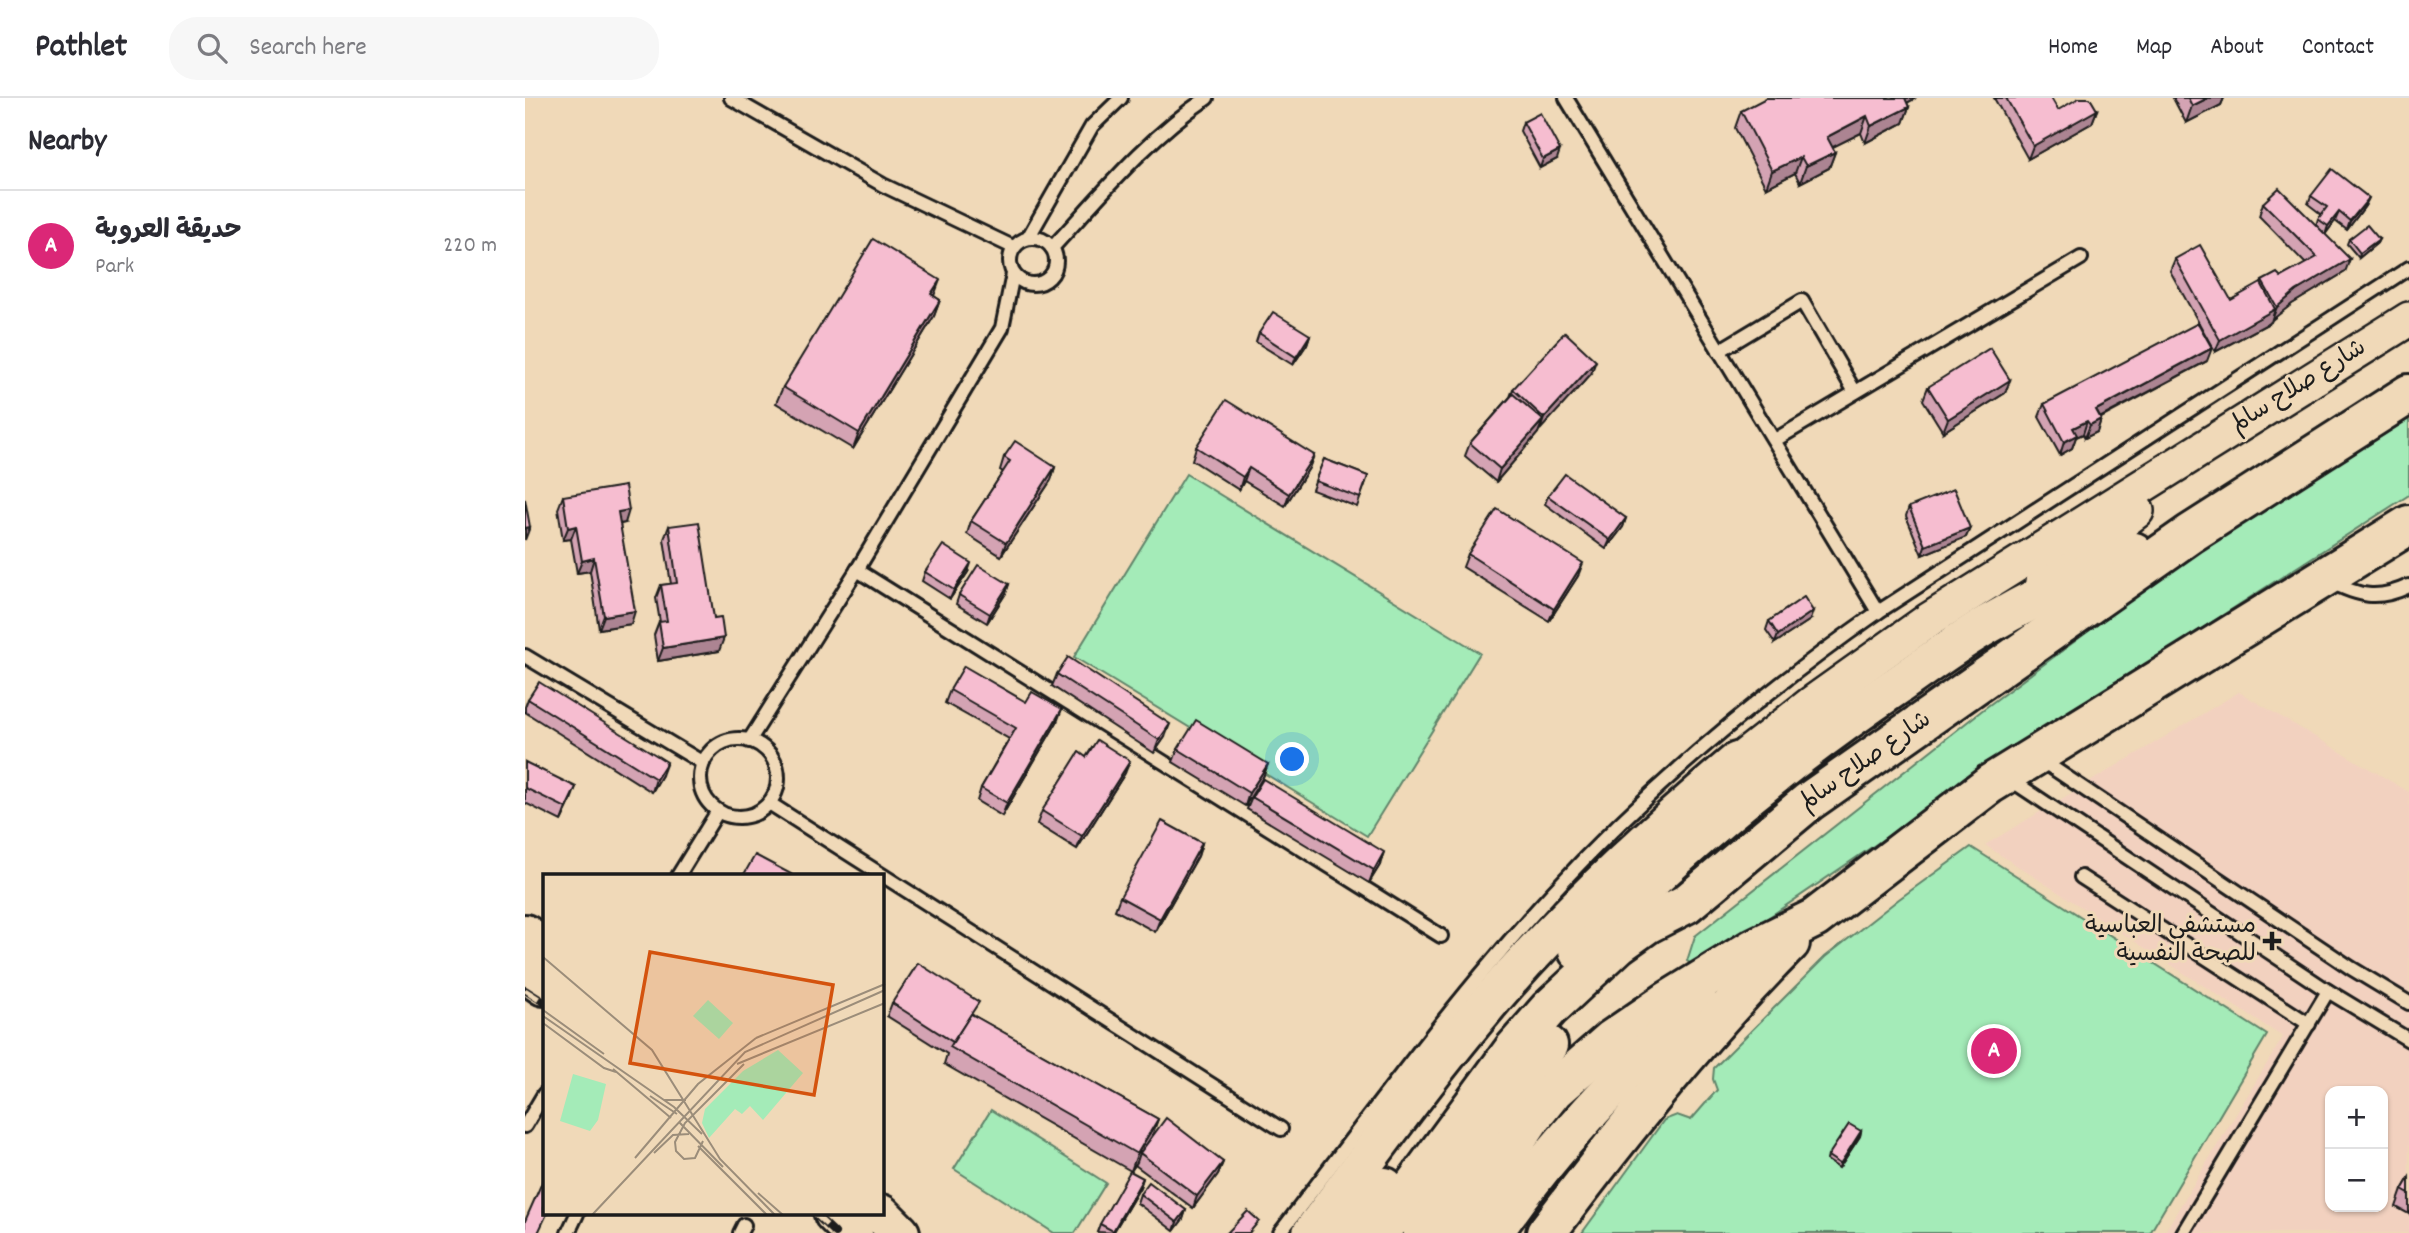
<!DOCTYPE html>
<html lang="en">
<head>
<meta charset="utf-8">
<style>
  body { margin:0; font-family:Dekko,"Playpen Sans Arabic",sans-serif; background:#f7f7f7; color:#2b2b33 }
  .controls { position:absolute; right:21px; bottom:21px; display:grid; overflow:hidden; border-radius:14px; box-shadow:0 2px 5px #0004 }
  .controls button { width:63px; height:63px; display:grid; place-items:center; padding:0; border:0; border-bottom:2px solid #e1e1e2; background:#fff; color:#2b2b33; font:35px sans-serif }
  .you { position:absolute; left:768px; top:662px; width:24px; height:24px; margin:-18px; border:5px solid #fff; border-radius:50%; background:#1a73e8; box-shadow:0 0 0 10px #1a73e833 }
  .badge { display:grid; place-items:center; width:46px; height:46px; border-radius:50%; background:#db2777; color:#fff; font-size:23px; font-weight:700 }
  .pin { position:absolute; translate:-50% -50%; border:4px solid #fff; box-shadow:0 2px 7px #0006 }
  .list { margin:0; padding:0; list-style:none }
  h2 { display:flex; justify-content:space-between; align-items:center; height:91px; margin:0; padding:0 28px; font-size:30px }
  h2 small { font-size:23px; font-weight:400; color:#7c7c81 }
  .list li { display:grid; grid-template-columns:46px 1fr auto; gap:21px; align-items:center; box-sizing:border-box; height:112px; padding:0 28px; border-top:2px solid #e1e1e2 }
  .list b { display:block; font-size:26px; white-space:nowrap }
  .list p { margin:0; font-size:23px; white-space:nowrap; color:#7c7c81 }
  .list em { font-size:23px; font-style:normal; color:#7c7c81 }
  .icon { flex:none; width:38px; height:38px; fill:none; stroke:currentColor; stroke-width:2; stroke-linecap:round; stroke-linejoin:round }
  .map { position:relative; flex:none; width:1884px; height:1135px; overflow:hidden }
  header { display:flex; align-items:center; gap:42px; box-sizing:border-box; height:98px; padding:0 35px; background:#fff; border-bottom:2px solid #e1e1e2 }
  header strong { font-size:33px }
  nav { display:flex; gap:38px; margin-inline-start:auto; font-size:24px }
  .search { width:490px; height:63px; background:#f7f7f7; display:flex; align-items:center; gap:18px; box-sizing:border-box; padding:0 24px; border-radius:28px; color:#7c7c81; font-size:26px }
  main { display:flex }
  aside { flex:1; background:#fff }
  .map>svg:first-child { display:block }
  .built { fill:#f2d1bf; fill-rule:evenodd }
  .green { fill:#a4ebb8; stroke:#60846a; stroke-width:2 }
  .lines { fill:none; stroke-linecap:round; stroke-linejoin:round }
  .lane-casing { stroke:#1c1c1c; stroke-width:18 }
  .secondary-casing { stroke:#1c1c1c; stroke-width:38 }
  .highway-casing { stroke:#1c1c1c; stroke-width:44 }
  .lane { stroke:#f0d9b8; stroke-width:12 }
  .secondary { stroke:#f0d9b8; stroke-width:33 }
  .highway { stroke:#f0d9b8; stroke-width:38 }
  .rail-casing { stroke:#1c1c1c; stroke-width:8 }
  .rail { stroke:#f0d9b8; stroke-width:5; stroke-dasharray:16; stroke-linecap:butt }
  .wall { fill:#d4a3b3; stroke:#1c1c1c; stroke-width:2 }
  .shaded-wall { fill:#ac8492; stroke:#1c1c1c; stroke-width:2 }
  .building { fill:#f6bdd0; stroke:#1c1c1c; stroke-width:2 }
  .poi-dot { fill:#1c1c1c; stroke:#f0d9b8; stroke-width:2.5 }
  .labels { text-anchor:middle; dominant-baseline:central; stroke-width:6; stroke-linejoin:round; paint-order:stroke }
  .street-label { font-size:24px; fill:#1c1c1c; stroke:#f0d9b8 }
  .poi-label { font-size:24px; fill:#1c1c1c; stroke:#f0d9b8; text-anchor:end }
  .inset-road { fill:none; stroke:#9b8d7a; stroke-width:2 }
  .view { fill:#d4530e; fill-opacity:0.15; stroke:#d4530e; stroke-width:3.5 }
  .inset-edge { fill:none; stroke:#1c1c1c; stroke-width:3.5 }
</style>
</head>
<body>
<header>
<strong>Pathlet</strong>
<div class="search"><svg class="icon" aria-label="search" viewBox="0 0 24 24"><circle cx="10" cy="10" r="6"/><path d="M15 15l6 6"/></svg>Search here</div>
<nav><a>Home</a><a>Map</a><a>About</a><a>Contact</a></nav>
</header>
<main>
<aside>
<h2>Nearby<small></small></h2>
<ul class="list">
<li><span class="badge">A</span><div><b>حديقة العروبة</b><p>Park</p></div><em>220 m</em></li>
</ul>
</aside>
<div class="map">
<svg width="1884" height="1135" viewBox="0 0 1884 1135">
  <rect width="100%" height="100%" fill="#f0d9b8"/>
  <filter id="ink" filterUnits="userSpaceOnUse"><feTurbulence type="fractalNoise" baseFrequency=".0143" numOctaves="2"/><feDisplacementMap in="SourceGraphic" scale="14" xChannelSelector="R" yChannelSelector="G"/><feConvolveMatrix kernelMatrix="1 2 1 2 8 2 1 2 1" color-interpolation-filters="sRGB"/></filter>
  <g filter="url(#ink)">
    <path class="built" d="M1714,594L1884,694V1135H1639L1758,939L1460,747ZM1805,993H1858V1109H1805Z"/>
    <g class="green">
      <path d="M1884,321V397L1507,640L1171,869L1162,863L1170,838L1460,610L1662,460Z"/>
      <path d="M661,376L955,555L842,738L549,559Z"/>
      <path d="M1446,749L1742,937L1625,1135H1057L1139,1022L1152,1017L1166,1022L1192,992L1188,981L1189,970L1300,859L1374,801Z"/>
      <path d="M466,1012L581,1085L550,1135H529L429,1071Z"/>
    </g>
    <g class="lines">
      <defs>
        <g id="lane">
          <path d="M206,0L358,87L488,149"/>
          <path d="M1041,0L1353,514"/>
          <circle cx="508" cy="163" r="23"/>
          <path d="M503,140L567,28L596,0"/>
          <path d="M527,150C576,97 622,40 682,0"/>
          <path d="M1194,253L1277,203L1330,294"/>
          <path d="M1250,342L1556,160"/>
          <path d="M332,472L916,838"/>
          <path d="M1804,483C1834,498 1852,503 1884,488"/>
          <path d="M0,558L178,665"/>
          <circle cx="214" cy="680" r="39"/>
          <path d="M224,643L332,472L477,230L488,176"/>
          <path d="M1516,662L1826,870L1884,905"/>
          <path d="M1483,680L1803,893L1884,942"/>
          <path d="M244,705L756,1031"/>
          <path d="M153,778L193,713"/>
          <path d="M1556,779L1784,926"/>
          <path d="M0,1028L19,996"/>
          <path d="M43,1135L52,1116"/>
          <path d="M215,1135L219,1127"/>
          <path d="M755,1135C844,1019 930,900 1029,793C1126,687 1236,596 1353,514L1884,170"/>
          <path d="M1658,1135L1803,893"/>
        </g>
        <g id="secondary">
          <path d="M1518,484L1612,413"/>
          <path d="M1212,664L1287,605L1405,521L1884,221"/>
        </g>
        <g id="highway">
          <path d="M0,836L19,848"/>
          <path d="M1053,853C1150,755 1256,666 1370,589C1400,568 1431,545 1462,527C1509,500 1560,475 1609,454"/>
          <path d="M0,875L19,888"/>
          <path d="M309,1116L328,1135"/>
          <path d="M356,1116L375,1135"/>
          <path d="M787,1135C846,1056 904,975 968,900C1042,814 1125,737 1212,664"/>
          <path d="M825,1135L860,1089"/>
          <path d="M854,1135L989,951L1024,911L1094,846L1122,826L1161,806L1283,704L1665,436L1884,296"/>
          <path d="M897,1135L1023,947"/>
          <path d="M929,1135L1005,1022L1029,992L1086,942L1143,903L1229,850L1290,820L1465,686L1884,427"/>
          <path d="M968,1135C1026,1050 1099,975 1173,904"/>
          <path d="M1021,1135C1097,1034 1176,935 1265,845"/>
        </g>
      </defs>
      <use href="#lane" class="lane-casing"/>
      <use href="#secondary" class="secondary-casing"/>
      <use href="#highway" class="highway-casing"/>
      <use href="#lane" class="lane"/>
      <use href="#secondary" class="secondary"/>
      <use href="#highway" class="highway"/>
      <defs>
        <g id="rail">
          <path d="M0,892L19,904"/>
          <path d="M290,1116L310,1135"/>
        </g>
      </defs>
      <use href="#rail" class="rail-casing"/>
      <use href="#rail" class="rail"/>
    </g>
    <g class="wall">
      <path d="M1469,0H1526L1533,12H1572L1567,25L1503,61Z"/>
      <path d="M1648,0H1699L1696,7L1661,25Z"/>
      <path d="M1382,5L1384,9L1378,25L1340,45L1336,35L1307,49L1310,54L1304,70L1275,85L1270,75L1241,90L1210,30L1216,13Z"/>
      <path d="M998,24L1032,61L1015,70L995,33Z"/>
      <path d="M1786,98L1840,108L1822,132L1810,123L1800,136L1820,174L1767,206L1747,221L1746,224L1690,254L1645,173L1650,161L1706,202L1736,186L1737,183L1756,179L1781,166L1734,118L1738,105L1791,127L1793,121L1796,116L1783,106Z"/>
      <path d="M1824,141H1854L1852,145L1834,160L1822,146Z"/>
      <path d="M409,198L415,202L409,218L328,351L251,305L258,289Z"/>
      <path d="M734,235L785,237L782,246L768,267L731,244Z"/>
      <path d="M1682,263L1576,320V321L1572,334L1560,340L1558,336L1551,339L1547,350L1535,357L1514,319L1519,306Z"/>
      <path d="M1066,276L1014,332L1013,335L971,384L940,358L945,345L985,299L988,291Z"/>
      <path d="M1485,282L1480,295L1418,334L1398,302L1403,289Z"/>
      <path d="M671,349L789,357L784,370L760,408L719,383L714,392L667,362Z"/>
      <path d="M479,359L530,369L526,382L476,458L442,436L446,423L478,374L475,372Z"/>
      <path d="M799,361L843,378L832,409L787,392Z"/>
      <path d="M38,398L100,425L95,426L106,526L74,531L65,473L52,475L46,441L38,442L33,411Z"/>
      <path d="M1023,398L1101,420L1098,429L1081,451L1020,406Z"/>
      <path d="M1384,409L1445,430L1441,439L1397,457L1381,418Z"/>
      <path d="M144,428L189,520L194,553L133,563L129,537L134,524H135L131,500L136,487L146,486L139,441Z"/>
      <path d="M943,456L1053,478L1024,523L938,469Z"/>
      <path d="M400,474H443L425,501L397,483Z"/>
      <path d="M484,486L481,495L462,525L431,506L434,497Z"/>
      <path d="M1285,522L1250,545L1241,532L1244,523Z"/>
      <path d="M532,576L640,639L629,655L527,588Z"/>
      <path d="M425,592L501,604L532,624L477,718L452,703L456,690L484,641L420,605Z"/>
      <path d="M3,601L137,677L127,694L0,614V609Z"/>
      <path d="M653,651L743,666L738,679L720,708L648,664Z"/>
      <path d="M561,659L600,675L552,751L512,726L517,713Z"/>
      <path d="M0,664L46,702L36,723L0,705Z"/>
      <path d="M727,699L855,767L844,785L722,711Z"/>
      <path d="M677,745L673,758L630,834L590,812L595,799Z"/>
      <path d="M367,905L449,918L633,1021L623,1044L698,1064L693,1076L668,1110L610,1067L612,1064L606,1073L419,966L422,956L362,918Z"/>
      <path d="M1336,1033L1335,1038L1314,1070L1302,1062L1303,1058Z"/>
      <path d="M618,1080L615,1089L588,1135L572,1134L575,1126Z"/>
      <path d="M1884,1080V1116L1871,1109L1877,1092Z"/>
      <path d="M615,1096L661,1112L658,1121L649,1133L612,1105Z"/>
    </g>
    <g class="shaded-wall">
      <path d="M1374,0H1391L1371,11Z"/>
      <path d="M1683,0H1699L1696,7L1661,25L1667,8Z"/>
      <path d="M1384,9L1378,25L1340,45L1346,28Z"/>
      <path d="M1572,12L1567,25L1503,61L1508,48Z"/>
      <path d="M1342,18L1336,35L1296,55L1302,39Z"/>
      <path d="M1035,52L1032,61L1015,70L1018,61Z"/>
      <path d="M1310,54L1304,70L1275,85L1281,68Z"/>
      <path d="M1276,59L1270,75L1241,90L1247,73Z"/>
      <path d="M1844,100L1840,108L1822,132L1825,123Z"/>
      <path d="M1814,114L1810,123L1800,137L1803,128Z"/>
      <path d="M1854,141L1852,145L1834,160L1835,155Z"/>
      <path d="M1825,161L1820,174L1767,206L1747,222L1752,209L1771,193Z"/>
      <path d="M415,182L409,198L406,196Z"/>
      <path d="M415,202L409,218L328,351L334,335Z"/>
      <path d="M1750,211L1746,224L1690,254L1695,242Z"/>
      <path d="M785,237L782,246L768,267L771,259Z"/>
      <path d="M1687,250L1682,263L1567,324L1571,312Z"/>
      <path d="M1071,263L1066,276L1015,332L1019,320Z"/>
      <path d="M1485,282L1480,295L1418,334L1423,321Z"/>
      <path d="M1576,321L1572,334L1560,340L1565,327Z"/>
      <path d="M1018,322L1013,335L971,384L975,371Z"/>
      <path d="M1562,323L1558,336L1551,339L1547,350L1535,357L1539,344L1548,330Z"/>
      <path d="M789,357L784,370L760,408L764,396Z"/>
      <path d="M530,369L526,382L476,458L481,445Z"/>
      <path d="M724,370L719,383L714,392L718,379Z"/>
      <path d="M104,412L100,425L89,427L93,414Z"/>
      <path d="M1101,420L1098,429L1081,451L1085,442Z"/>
      <path d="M51,428L46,441L38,442L43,430Z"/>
      <path d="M5,429L0,442V430Z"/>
      <path d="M1445,430L1441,439L1397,457L1400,448Z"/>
      <path d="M69,460L65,473L52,475L57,463Z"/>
      <path d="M446,465L443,474L425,501L429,492Z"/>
      <path d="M1058,465L1053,478L1024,523L1029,511Z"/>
      <path d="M484,486L481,495L462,525L465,516Z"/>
      <path d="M110,513L106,526L74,531L79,518Z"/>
      <path d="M1288,513L1285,522L1250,545L1253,537Z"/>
      <path d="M199,540L194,553L133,563L138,550Z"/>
      <path d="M537,611L532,624L477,718L482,705Z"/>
      <path d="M645,626L640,639L629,655L634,642Z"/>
      <path d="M605,663L600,675L552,751L557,738Z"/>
      <path d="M142,664L137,677L127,694L131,681Z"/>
      <path d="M743,666L738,679L720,708L724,695Z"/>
      <path d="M51,689L46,702L36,723L41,710Z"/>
      <path d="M677,745L673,758L630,834L635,821Z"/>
      <path d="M859,754L855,767L844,785L849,772Z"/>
      <path d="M633,1021L627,1038L616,1056L615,1055L612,1064L606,1073L612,1056Z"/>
      <path d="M1336,1033L1335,1038L1314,1070L1315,1066Z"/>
      <path d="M698,1064L693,1076L668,1110L672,1098Z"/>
      <path d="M618,1080L615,1089L588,1135H587Z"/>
      <path d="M661,1112L658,1121L649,1133L652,1124Z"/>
    </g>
    <g class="building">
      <path d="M1241,0H1380L1384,9L1346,28L1342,18L1302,39L1310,54L1281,68L1276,59L1247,73L1216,13Z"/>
      <path d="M1481,0H1526L1533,12L1554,0H1565L1572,12L1508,48Z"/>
      <path d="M1663,0H1683L1667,8Z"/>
      <path d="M1015,15L1035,52L1018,61L998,24Z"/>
      <path d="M1807,71L1844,100L1825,123L1814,114L1803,128L1793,121L1802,109L1786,98Z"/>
      <path d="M1754,90L1825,161L1771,193L1752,209L1737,183L1752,175L1756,179L1792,159L1738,105Z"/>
      <path d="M1842,127L1854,141L1835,155L1824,141Z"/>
      <path d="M348,141L415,182L406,196L415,202L334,335L258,289Z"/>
      <path d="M1675,147L1706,202L1736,185L1750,211L1695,242L1650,161Z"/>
      <path d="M748,214L785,237L771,259L734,235Z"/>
      <path d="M1673,225L1687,250L1571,312L1576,321L1565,327L1562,323L1548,330L1552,337L1539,344L1519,306Z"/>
      <path d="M1040,234L1071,263L1019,320L988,291Z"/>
      <path d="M1465,250L1485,282L1423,321L1403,289Z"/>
      <path d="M988,296L1018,322L975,371L945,345Z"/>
      <path d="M701,302L789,357L764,396L724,370L718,379L671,349Z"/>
      <path d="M490,343L530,369L481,445L446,423L485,363L479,359Z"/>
      <path d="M799,361L843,378L835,400L790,383Z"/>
      <path d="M1040,376L1101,420L1085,442L1023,398Z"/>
      <path d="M100,388L104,412L93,414L110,513L79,518L69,460L57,463L51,428L43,430L38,398Z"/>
      <path d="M1429,391L1445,430L1400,448L1384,409Z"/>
      <path d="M0,401L5,429L0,430Z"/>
      <path d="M972,411L1058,465L1029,511L943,456Z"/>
      <path d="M174,424L189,520L196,519L199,540L138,550L134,524L142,523L136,487L152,485L144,428Z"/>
      <path d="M418,447L446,465L429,492L400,474Z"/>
      <path d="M453,467L484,486L465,516L434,497Z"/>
      <path d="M1279,499L1288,513L1253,537L1244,523Z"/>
      <path d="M543,559L645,626L634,642L532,576Z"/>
      <path d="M439,568L501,604L507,594L537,611L482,705L456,690L491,630L425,592Z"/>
      <path d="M14,584L142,664L131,681L3,601Z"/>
      <path d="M671,622L743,666L724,695L653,651Z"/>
      <path d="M572,642L605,663L557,738L517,713L554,654L561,659Z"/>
      <path d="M0,664L51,689L41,710L0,690Z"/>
      <path d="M738,681L859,754L849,772L727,699Z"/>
      <path d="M637,723L677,745L635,821L595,799Z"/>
      <path d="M230,757L266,776L264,778H218Z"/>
      <path d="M393,865L454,904L428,944L367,905Z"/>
      <path d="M446,916L633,1021L612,1056L425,949Z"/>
      <path d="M641,1020L698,1064L672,1098L615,1055Z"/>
      <path d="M1324,1026L1336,1033L1315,1066L1303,1058Z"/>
      <path d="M605,1073L618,1080L588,1133L575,1126Z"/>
      <path d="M19,1080V1116H22L13,1135H0V1123Z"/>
      <path d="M1884,1080V1096L1877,1092Z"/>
      <path d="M624,1084L661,1112L652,1124L615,1096Z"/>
      <path d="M723,1113L734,1123L724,1135H702Z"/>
    </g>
  </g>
  <path class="poi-dot" d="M1743.5 832.5h7v7h7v7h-7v7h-7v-7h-7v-7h7z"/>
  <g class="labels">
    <g class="street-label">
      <text transform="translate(1774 289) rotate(-32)">شارع صلاح سالم</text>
      <text transform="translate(1341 664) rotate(-35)">شارع صلاح سالم</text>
    </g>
    <g class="poi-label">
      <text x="1731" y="829">مستشفى العباسية<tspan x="1731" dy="28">للصحة النفسية</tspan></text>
    </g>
  </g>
  <g transform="translate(18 776)">
    <rect width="341" height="341" fill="#f0d9b8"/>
    <path d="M165,126L190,149L176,165L150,142ZM235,176L260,199L220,246L207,232L199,240L192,235L166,264L159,249L162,235L200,197ZM30,200L63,210L55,246L47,257L17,247Z" fill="#a4ebb8"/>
    <path class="inset-road" d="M0,83L109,176L177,285L232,341M0,136L61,180M0,142L131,233L159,260M0,149L61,194L73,198M213,164L342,110M194,190L342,129M70,195L128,244M107,222L134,240M121,226H143M136,248L180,293M160,267L152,284L141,285L133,277L132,268L142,249L201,190M155,272L224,341M111,279L130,261L146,260M92,284L155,210L213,164M215,319L240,341M49,341L202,178L342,116"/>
    <path class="view" d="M107,78L290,111L271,221L87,189Z"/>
    <rect width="341" height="341" class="inset-edge"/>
  </g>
</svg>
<div class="controls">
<button>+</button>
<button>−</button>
</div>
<div class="you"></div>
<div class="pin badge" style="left:1469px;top:953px">A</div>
</div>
</main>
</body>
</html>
